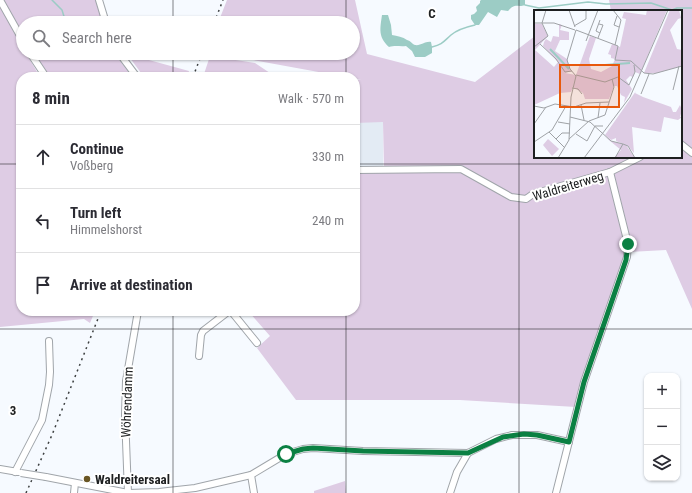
<!DOCTYPE html>
<html lang="en">
<head>
<meta charset="utf-8">
<style>
  body { margin:0; font-family:"Roboto Condensed",sans-serif; background:#f7f7f7; color:#2b2b33 }
  .controls { position:absolute; right:12px; bottom:12px; display:grid; overflow:hidden; border-radius:8px; box-shadow:0 1px 3px #0004 }
  .controls button { width:36px; height:36px; display:grid; place-items:center; padding:0; border:0; border-bottom:1px solid #e1e1e2; background:#fff; color:#2b2b33; font:20px sans-serif }
  .stop { position:absolute; width:12px; height:12px; margin:-9px; border:3px solid #0b8043; border-radius:50%; background:#fff }
  .stop.end { background:#0b8043; border-color:#fff; box-shadow:0 1px 4px #0008 }
  .list { margin:0; padding:0; list-style:none }
  h2 { display:flex; justify-content:space-between; align-items:center; height:52px; margin:0; padding:0 16px; font-size:17px }
  h2 small { font-size:13px; font-weight:400; color:#7c7c81 }
  .list li { display:grid; grid-template-columns:26px 1fr auto; gap:12px; align-items:center; box-sizing:border-box; height:64px; padding:0 16px; border-top:1px solid #e1e1e2 }
  .list b { display:block; font-size:15px; white-space:nowrap }
  .list p { margin:0; font-size:13px; white-space:nowrap; color:#7c7c81 }
  .list em { font-size:13px; font-style:normal; color:#7c7c81 }
  .icon { flex:none; width:22px; height:22px; fill:none; stroke:currentColor; stroke-width:2; stroke-linecap:round; stroke-linejoin:round }
  .map { position:relative; flex:none; width:692px; height:493px; overflow:hidden }
  .search { position:absolute; background:#fff; box-shadow:0 1px 3px #0004; left:16px; top:16px; width:344px; height:44px; display:flex; align-items:center; gap:10px; box-sizing:border-box; padding:0 14px; border-radius:22px; color:#7c7c81; font-size:15px }
  .panel { position:absolute; background:#fff; box-shadow:0 1px 3px #0004; left:16px; top:72px; width:344px; height:244px; border-radius:16px }
  .map>svg:first-child { display:block }
  .built { fill:#e3ebf4 }
  .green { fill:#decce4 }
  .water { fill:#9cccc5 }
  .lines { fill:none; stroke-linecap:round; stroke-linejoin:round }
  .stream { stroke:#9cccc5; stroke-width:1.5 }
  .street-casing { stroke:#a0a5aa; stroke-width:8 }
  .street { stroke:#fff; stroke-width:6 }
  .rail { stroke:#3d4041; stroke-width:1.5; stroke-dasharray:2 4; stroke-linecap:butt }
  .street-bridge-casing { stroke:#a0a5aa; stroke-width:8; stroke-linecap:butt }
  .street-bridge { stroke:#fff; stroke-width:6 }
  .route { stroke:#0b8043; stroke-width:5 }
  .grid { fill:none; stroke:#1d1f20; stroke-width:1; stroke-opacity:0.55 }
  .poi-dot { fill:#695624; stroke:#fff; stroke-width:1.5 }
  .labels { text-anchor:middle; dominant-baseline:central; stroke-width:4; stroke-linejoin:round; paint-order:stroke }
  .street-label { font-size:13px; fill:#1d1f20; stroke:#fff }
  .poi-label { font-size:13px; font-weight:bold; fill:#1d1f20; stroke:#fff; text-anchor:start }
  .inset-river { fill:none; stroke:#9cccc5; stroke-width:2 }
  .inset-road { fill:none; stroke:#9fa2a6; stroke-width:1 }
  .view { fill:#e8590c; fill-opacity:0.15; stroke:#e8590c; stroke-width:2 }
  .inset-edge { fill:none; stroke:#1d1f20; stroke-width:2 }
  .grid-label { font-size:13px; text-anchor:middle; font-weight:bold; fill:#1d1f20; stroke:#fff; stroke-width:4; stroke-linejoin:round; paint-order:stroke }
</style>
</head>
<body>
<div class="map">
<svg width="692" height="493" viewBox="0 0 692 493">
  <rect width="100%" height="100%" fill="#f6faff"/>
  <rect class="built" x="355" y="122" width="28" height="45"/>
  <g class="green">
    <path d="M0,0H96L103,23H23V39L18,40L23,48V53H26L40,77H21V311H95L90,323L84,319L0,327Z"/>
    <path d="M227,0H355L367,54L475,82L535,36V157H681V11H611L609,0H692V309L666,250L629,252L576,407L460,400H296L257,348L270,336L248,311H355V171H384L383,122L355,123V80H361L355,79V77H346L215,53H353V23H218Z"/>
    <path d="M34,53H114L132,77H50Z"/>
    <path d="M127,54L189,71L187,77H144Z"/>
    <path d="M210,56L255,63L273,75L281,77H203Z"/>
    <path d="M345,481L346,493H314V491Z"/>
  </g>
  <g class="water">
    <path d="M481,0H525V5C517,8 516,2 508,11L501,10L497,17L488,12L479,25H475L471,19V15L474,14L477,11L476,7L480,3V1Z"/>
    <path d="M382,15H388L391,25L392,35C397,36 403,37 407,40C411,41 412,44 415,45C421,46 425,41 431,42L432,47V53L425,57H415L412,51L406,46C400,47 396,45 389,47C378,37 380,29 382,15Z"/>
  </g>
  <g class="lines">
    <g class="stream">
      <path d="M52,0L62,10L66,23"/>
      <path d="M525,5L539,8L588,2L606,4L651,3L672,10L677,8H692"/>
      <path d="M432,47C443,44 443,42 451,35C458,29 466,27 475,25"/>
      <path d="M91,53L103,57L112,55"/>
    </g>
    <defs>
      <g id="street">
        <path d="M0,0L23,41"/>
        <path d="M99,0L106,23"/>
        <path d="M30,53L46,77"/>
        <path d="M119,53L137,77"/>
        <path d="M681,144L692,153"/>
        <path d="M355,170L461,169L511,197L526,199L533,194L610,172L640,157"/>
        <path d="M231,311L257,343"/>
        <path d="M199,356L201,335L203,331L229,311"/>
        <path d="M0,469L18,472"/>
        <path d="M15,472L42,420L49,385L50,372L49,341"/>
        <path d="M251,475L254,493"/>
        <path d="M46,477L128,493L159,492L195,488L251,475L286,454L303,449L313,448L363,451L468,453L496,439L512,435H537L569,442"/>
        <path d="M74,493L75,483"/>
        <path d="M128,493L125,415L126,381L138,311"/>
        <path d="M450,493L457,472L468,453"/>
        <path d="M556,493L584,382L627,257L628,244L610,172"/>
      </g>
    </defs>
    <use href="#street" class="street-casing"/>
    <use href="#street" class="street"/>
    <g class="rail">
      <path d="M214,23L223,0"/>
      <path d="M193,77L202,53"/>
      <path d="M26,493L52,435L101,311"/>
    </g>
    <defs>
      <path id="street-bridge" d="M21,473L46,477"/>
    </defs>
    <use href="#street-bridge" class="street-bridge-casing"/>
    <use href="#street-bridge" class="street-bridge"/>
  </g>
  <g class="lines">
    <path class="route" d="M286,454L303,449L313,448L363,451L468,453L503,437L524,434L537,435L569,442L584,382L626,260L628,244"/>
  </g>
  <path class="grid" d="M173,0V23M346,0V23M519,0V493M173,53V77M346,53V77M0,164H21M355,164H692M173,311V493M346,311V493M0,329H692"/>
  <circle class="poi-dot" cx="87" cy="479" r="4"/>
  <g class="labels">
    <g class="street-label">
      <text transform="translate(568 186) rotate(-17)">Waldreiterweg</text>
      <text transform="translate(127 402) rotate(-88)">Wöhrendamm</text>
    </g>
    <g class="poi-label">
      <text x="95" y="479">Waldreitersaal</text>
    </g>
  </g>
  <g transform="translate(534 10)">
    <rect width="148" height="148" fill="#f6faff"/>
    <path d="M113,0H133L106,64L101,62L99,67L96,66L92,70L98,79L90,93L91,87L87,85L83,76H80L75,89H51L49,83L39,77L37,82L26,83L0,95V14H8L14,26L1,40L20,57L24,52L9,36L10,32L12,29L17,32L19,26L25,27V14L28,15L26,20L35,22V30H26L21,41L33,49L37,61L31,63L42,65L56,26L62,28L55,49L57,59L67,62L78,56L81,49L77,48V45L74,44L78,34L86,37L92,9L88,8L90,2L112,5ZM136,0H145L147,8L144,9L136,20L143,39L148,40V56L123,63H110ZM102,81L101,83L109,87L137,97L139,102H142L146,95L148,100L146,107H148L144,110L130,107L127,122L98,117L100,143L94,136L82,131V128L77,130L71,125ZM70,126L77,131L92,135L101,148H80L87,140ZM14,129L25,139L18,146L9,135Z" fill="#decce4"/>
    <path class="inset-river" d="M16,39L35,59M71,55L96,53"/>
    <path class="inset-road" d="M35,0L41,17M79,0L87,10L81,35M83,6L80,15L85,17M0,13H20L41,20M40,16L52,9V0M42,20L84,36L81,50L97,51L110,63L119,64L148,56M66,23L62,21L66,10M64,28L69,15L65,14M52,31L64,0M6,34L22,49L31,62L38,61M0,37L14,26L8,13L12,0M42,65L71,72L84,67L95,75L101,62L100,55M38,78L44,79L48,84M139,80L145,56M107,84L115,64M47,95L50,110M0,96L10,98L21,94L40,97L52,93L75,92M36,107L56,112L77,131L89,134L81,148M64,108L66,93M24,112L36,114M0,114L12,97M15,122L31,138M42,124L53,131L61,116H69M22,129L28,123H36M35,129L55,111L71,105L80,77L78,69M0,132L18,120L32,96M89,134L94,136L101,148M24,148L35,130L37,87L42,66L36,59L33,50L42,20M50,148L96,87L134,0"/>
    <path class="view" d="M26,55H85V97H26Z"/>
    <rect width="148" height="148" class="inset-edge"/>
  </g>
  <g class="grid-label">
    <text x="432" y="18">C</text>
    <text x="13" y="415">3</text>
  </g>
</svg>
<div class="controls">
<button>+</button>
<button>−</button>
<button><svg class="icon" aria-label="layers" viewBox="0 0 24 24"><path d="M12 4l9 5-9 5-9-5zM3 14l9 5 9-5"/></svg></button>
</div>
<div class="stop" style="left:286px;top:454px"></div>
<div class="stop end" style="left:628px;top:244px"></div>
<div class="search"><svg class="icon" aria-label="search" viewBox="0 0 24 24"><circle cx="10" cy="10" r="6"/><path d="M15 15l6 6"/></svg>Search here</div>
<section class="panel">
<h2>8 min<small>Walk · 570 m</small></h2>
<ul class="list">
<li><svg class="icon" aria-label="ahead" viewBox="0 0 24 24"><path d="M12 20V5M6 11l6-6 6 6"/></svg><div><b>Continue</b><p>Voßberg</p></div><em>330 m</em></li>
<li><svg class="icon" aria-label="left" viewBox="0 0 24 24"><path d="M17 20v-9H6M10 6l-5 5 5 5"/></svg><div><b>Turn left</b><p>Himmelshorst</p></div><em>240 m</em></li>
<li><svg class="icon" aria-label="arrive" viewBox="0 0 24 24"><path d="M6 21V4h12l-3 4 3 4H6"/></svg><div><b>Arrive at destination</b></div></li>
</ul>
</section>
</div>
</body>
</html>
